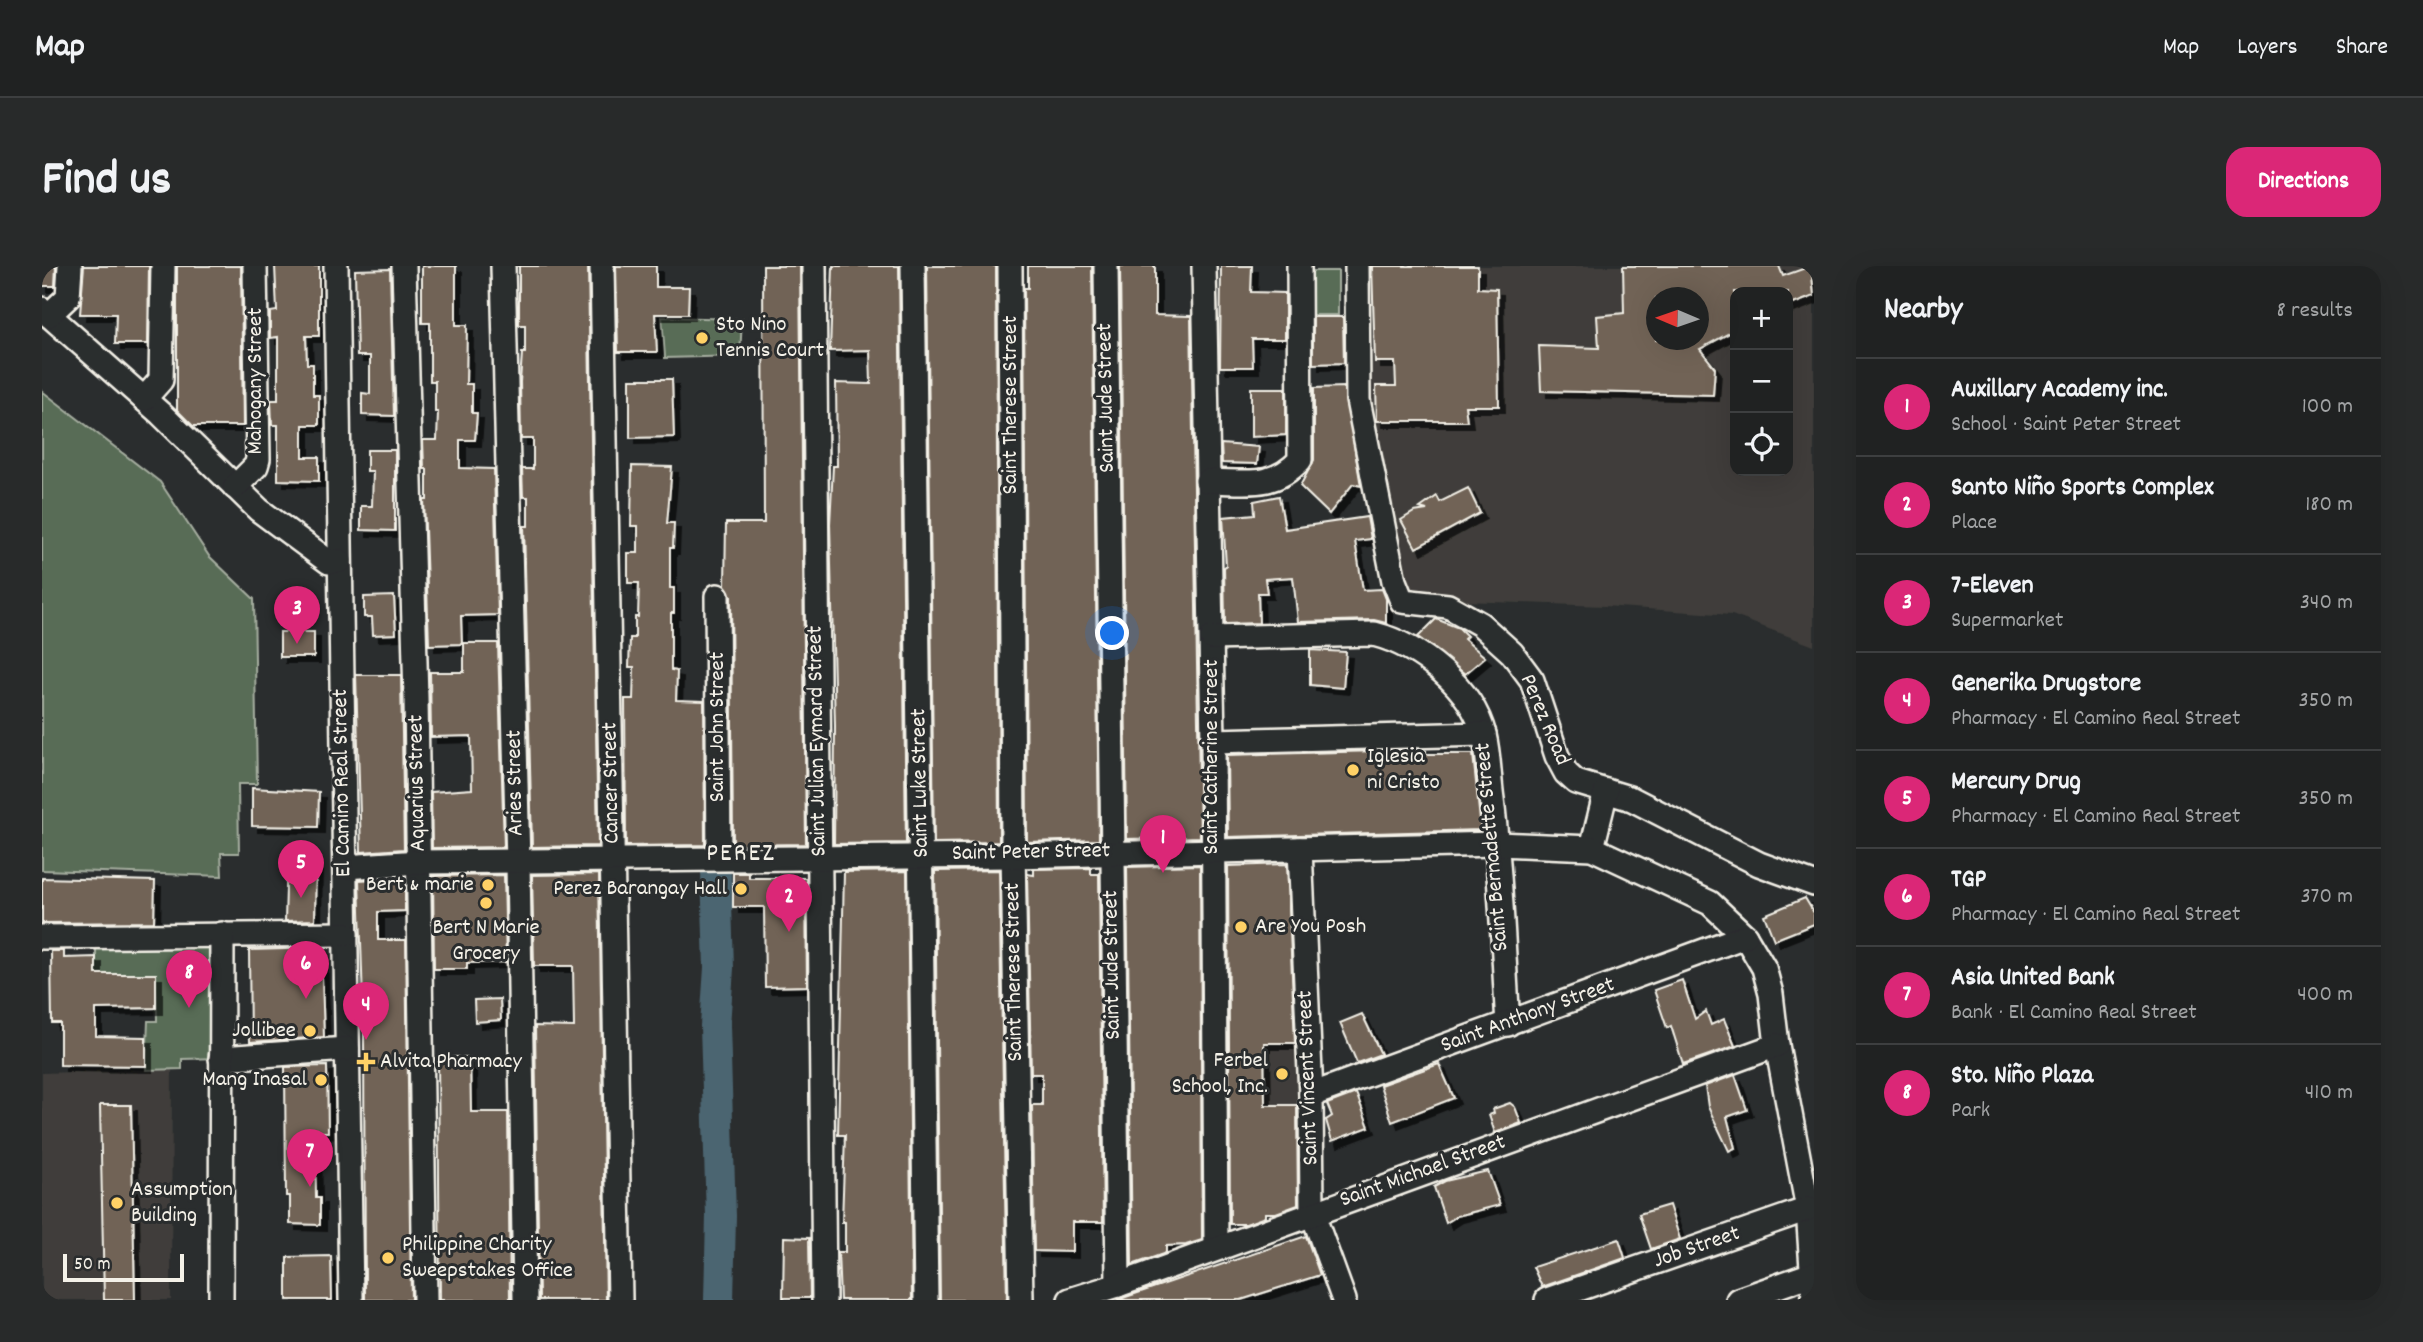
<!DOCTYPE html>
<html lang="en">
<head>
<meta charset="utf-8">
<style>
  body { margin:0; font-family:Dekko,sans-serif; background:#282a2a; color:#f1f3f6 }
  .controls { position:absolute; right:21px; top:21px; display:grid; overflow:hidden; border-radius:14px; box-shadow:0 7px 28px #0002 }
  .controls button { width:63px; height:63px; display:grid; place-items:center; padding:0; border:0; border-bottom:2px solid #3d3f40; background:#202222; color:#f1f3f6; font:35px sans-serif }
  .compass { position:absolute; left:1604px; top:21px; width:63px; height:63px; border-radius:50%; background:#202222; box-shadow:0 7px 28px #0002; rotate:272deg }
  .scale { position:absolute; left:21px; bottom:18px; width:121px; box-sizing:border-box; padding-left:7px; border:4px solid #f4f1e8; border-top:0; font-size:19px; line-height:24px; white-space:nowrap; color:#f4f1e8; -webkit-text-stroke:5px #2a2d2e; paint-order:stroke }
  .you { position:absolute; left:1071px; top:368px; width:24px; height:24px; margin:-18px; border:5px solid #fff; border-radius:50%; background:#1a73e8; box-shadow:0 0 0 10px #1a73e833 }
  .badge { display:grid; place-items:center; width:46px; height:46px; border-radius:50%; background:#db2777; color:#fff; font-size:23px; font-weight:700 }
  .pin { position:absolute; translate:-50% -58px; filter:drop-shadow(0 2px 4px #0008) }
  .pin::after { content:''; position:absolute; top:37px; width:24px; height:21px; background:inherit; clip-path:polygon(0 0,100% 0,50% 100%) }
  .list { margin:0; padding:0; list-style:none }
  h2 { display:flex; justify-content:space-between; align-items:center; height:91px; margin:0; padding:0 28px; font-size:30px }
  h2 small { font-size:23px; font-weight:400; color:#a2a4a5 }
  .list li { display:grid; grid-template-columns:46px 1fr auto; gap:21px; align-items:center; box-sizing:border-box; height:98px; padding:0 28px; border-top:2px solid #3d3f40 }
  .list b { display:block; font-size:26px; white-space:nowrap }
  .list p { margin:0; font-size:23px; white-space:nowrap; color:#a2a4a5 }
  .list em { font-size:23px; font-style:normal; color:#a2a4a5 }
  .icon { flex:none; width:38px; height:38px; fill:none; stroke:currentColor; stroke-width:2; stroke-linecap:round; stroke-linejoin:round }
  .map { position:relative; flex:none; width:1772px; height:1034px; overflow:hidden; border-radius:21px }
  header { display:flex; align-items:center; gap:42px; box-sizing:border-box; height:98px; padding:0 35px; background:#202222; border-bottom:2px solid #3d3f40 }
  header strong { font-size:33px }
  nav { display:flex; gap:38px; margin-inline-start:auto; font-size:24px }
  .intro { display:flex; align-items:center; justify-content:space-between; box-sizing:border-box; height:168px; padding:0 42px }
  h1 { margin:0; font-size:49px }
  .button { padding:18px 32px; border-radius:21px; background:#db2777; color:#fff; font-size:24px; font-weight:700 }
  main { display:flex; gap:42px; padding:0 42px }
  aside { flex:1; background:#202222; border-radius:21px; box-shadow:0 7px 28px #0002 }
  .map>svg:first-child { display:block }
  .built { fill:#3f3e3a; fill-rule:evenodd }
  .green { fill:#586c57; stroke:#a6aea0; stroke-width:2 }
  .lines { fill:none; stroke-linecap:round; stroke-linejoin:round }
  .river { stroke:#4c6571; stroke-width:30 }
  .building { fill:#716457; stroke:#f4f1e8; stroke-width:2; fill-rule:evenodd; filter:url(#shadow) }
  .minor-casing { stroke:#f4f1e8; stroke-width:28 }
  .minor { stroke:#2a2d2e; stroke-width:23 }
  .poi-dot { fill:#ffd166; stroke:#2a2d2e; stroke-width:2.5 }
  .labels { text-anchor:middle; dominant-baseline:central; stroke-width:6; stroke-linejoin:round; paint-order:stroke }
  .poi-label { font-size:23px; fill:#f4f1e8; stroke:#2a2d2e; text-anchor:start }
  .street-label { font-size:23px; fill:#f4f1e8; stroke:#2a2d2e }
  .quarter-label { font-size:26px; letter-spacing:2px; fill:#f4f1e8; stroke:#2a2d2e }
</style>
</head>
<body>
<header>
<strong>Map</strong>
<nav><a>Map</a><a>Layers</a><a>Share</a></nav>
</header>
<div class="intro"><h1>Find us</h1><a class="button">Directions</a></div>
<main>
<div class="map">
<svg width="1772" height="1034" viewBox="0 0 1772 1034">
  <defs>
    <filter id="shadow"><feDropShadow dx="6" dy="6" stdDeviation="0" flood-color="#0009"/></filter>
  </defs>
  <rect width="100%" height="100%" fill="#2a2d2e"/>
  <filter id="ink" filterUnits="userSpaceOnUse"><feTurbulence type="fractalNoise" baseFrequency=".0143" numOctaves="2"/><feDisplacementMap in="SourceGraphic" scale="14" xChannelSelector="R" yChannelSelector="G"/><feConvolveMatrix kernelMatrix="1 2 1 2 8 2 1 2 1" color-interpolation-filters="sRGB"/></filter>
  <g filter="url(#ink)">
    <g class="built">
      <path d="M1328,0H1772V380L1690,349L1562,340L1365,333L1330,155ZM1693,26H1746V205H1693ZM1615,32H1657V74H1615Z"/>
      <path d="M1222,777H1258V838H1223Z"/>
      <path d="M130,803L129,1034H0V807Z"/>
    </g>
    <g class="green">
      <rect x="1262" y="5" width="34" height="44"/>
      <path d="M620,51L700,53L698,90L623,92Z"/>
      <path d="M0,125L118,216L167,290L212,333L215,518H196L197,587H179L180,610L0,604Z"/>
      <path d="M179,670V792L140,793V803L104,804L106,755H115L114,708H54V683Z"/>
    </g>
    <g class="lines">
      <path class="river" d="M674,605L677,702L673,760L679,950L677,1034"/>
    </g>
    <g class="building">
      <path d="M0,0H14L13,20H0Z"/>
      <path d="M42,0H107L106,78H73L74,48H38Z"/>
      <path d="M135,0H199L201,160H151L135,144Z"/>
      <path d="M233,0H277V70H264L265,98H271V129H277V159H261V191H277V215L236,214V159H230L229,134H236V71L228,72V46L235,45Z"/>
      <path d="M380,0H414V59H425L424,118H430V147H435L433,174H418V202L452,203L456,349L419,350L420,378L387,379L382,234H385V203H382L381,174H395L396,146H393V115H388V57H380Z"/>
      <path d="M477,0H546L556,580L490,581L482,260H486V231H481L480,203H491V173H479L478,116L480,87H483V59H477Z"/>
      <path d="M574,0H614V21H647L646,48H613L615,86H576Z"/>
      <path d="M721,0H758L764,578L691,579L689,330L683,319L684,257H722Z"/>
      <path d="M791,0H857L864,577L792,578L793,460L788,258L791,200H795L794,117L829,118L828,84L788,85Z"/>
      <path d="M885,0H954L957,576L892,577Z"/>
      <path d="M986,0H1050L1057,574L985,576L982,22H986Z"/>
      <path d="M1078,0H1113V49L1149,50L1158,571L1085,573Z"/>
      <path d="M1179,0H1210L1209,26L1243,27V73H1210L1211,101H1178Z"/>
      <path d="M1330,0H1436V22L1455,23L1457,140H1423L1425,155H1335L1334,120H1354L1353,96H1333Z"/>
      <path d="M1581,0H1737L1741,10L1769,0L1772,30L1746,40V26H1693V64L1658,83L1673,102L1671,129L1499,125L1497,80L1557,82L1555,50L1582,47ZM1614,32H1656V74H1614Z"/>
      <path d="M348,3L352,150L320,149V127L328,128V90H315L313,4Z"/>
      <path d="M1271,51H1301L1302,97L1271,98Z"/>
      <path d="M588,113H630L632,171L588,172Z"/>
      <path d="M1302,121L1319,220L1311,218L1287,248L1258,220L1272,194V122Z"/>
      <path d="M1209,122H1244V169L1209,171Z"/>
      <path d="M1179,178L1217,181L1215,198L1180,197Z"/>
      <path d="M325,184H353V265L319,264V240H330L331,205H325Z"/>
      <path d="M590,200L630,201L625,257H632L631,282H628V322H632V347H629V404L635,405L634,434L662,435L663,579L584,580L583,433H591L592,401H587L588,372H593V351H596L597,317H586V287H596V260H589Z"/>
      <path d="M1426,222L1438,247L1374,282L1359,254L1372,246L1385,244L1378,242L1395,230L1398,236Z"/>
      <path d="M1237,230L1243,263L1325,251L1329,273L1313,275L1321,324L1340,323L1344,333V357L1332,354L1256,356L1251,311L1223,313L1225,327H1216L1217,357L1183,358L1182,301L1184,300L1181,251L1213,248L1212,235Z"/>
      <path d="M352,330L354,368L331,369L330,351H322V331Z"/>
      <path d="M1394,353L1417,362L1425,370L1422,373L1443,391L1423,408L1376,371Z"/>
      <rect x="238" y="366" width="34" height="25"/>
      <path d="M422,377H456L462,581L390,582L389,526L430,523L429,470L389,471L388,406H422Z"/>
      <path d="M1268,384L1304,386L1301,422L1268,419Z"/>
      <path d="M314,409H359L362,583L319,586Z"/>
      <path d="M1375,484L1384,485V488H1431L1439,564L1186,571L1185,489Z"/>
      <path d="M210,522L277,526L276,561L210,560Z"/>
      <path d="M245,588L274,590L273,654L243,655Z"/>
      <path d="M1245,598L1253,777H1222L1223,839H1255L1256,939L1234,947H1223V951L1204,958H1188L1186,600Z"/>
      <path d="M1158,599L1160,974L1144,979L1124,980V987L1090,999L1085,601Z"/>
      <path d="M1049,602V608H1057L1061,956H1030V986L992,985L990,839H1000V808H989L985,608L992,609V603Z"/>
      <path d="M957,604L965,1034H898L893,605Z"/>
      <path d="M865,605L870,1034H798L796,986H803V956H800L803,869H796L802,606Z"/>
      <path d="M691,607H707V612H764L765,720L723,721L722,641H691Z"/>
      <path d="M557,608L564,1034H497L493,760L532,761L531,700H492L490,609Z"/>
      <path d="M462,609L464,696L425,697V703H392L391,610Z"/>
      <path d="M363,611V645L336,646V674H364L369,1034H323L322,767L317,614Z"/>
      <path d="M0,612L113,615L112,656L0,657Z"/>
      <path d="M1763,632L1772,647V658L1732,674L1722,649Z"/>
      <path d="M279,682L282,771L208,776L207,684Z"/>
      <path d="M9,685H22V692L54,691V708H114V742L54,743V770L104,771V800L18,799V757H10Z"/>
      <path d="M1640,714L1653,753L1664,745L1669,759L1682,753L1693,780L1641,798L1629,760L1625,762L1612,724Z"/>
      <path d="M458,733L459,754L433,756L432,734Z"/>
      <path d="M1320,748L1339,788L1315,797L1298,757Z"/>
      <path d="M396,791H428L429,846H466L468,1034H398Z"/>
      <path d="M1397,798L1412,832L1350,856L1338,819Z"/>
      <path d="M285,800L286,866H273L274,932H278V959L248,958V930H244L243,801Z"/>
      <path d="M1693,809L1705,844L1685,851L1693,882L1687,885L1666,841L1663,820Z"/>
      <path d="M1314,827L1327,861L1290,875L1284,854L1290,850L1285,838Z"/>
      <path d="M1468,837L1473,841L1479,857L1453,867L1447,849L1452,847L1451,843Z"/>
      <path d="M58,839H89L93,1034H62Z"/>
      <path d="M1446,905L1458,939L1415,950L1404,957L1392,921L1403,915Z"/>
      <path d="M1627,939L1638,973L1609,983L1597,948Z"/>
      <path d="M1264,970L1278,1009L1199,1034H1075Z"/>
      <path d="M742,971L767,972L768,1032H741Z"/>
      <path d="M1577,973L1583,992L1500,1021L1491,1001Z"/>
      <path d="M289,990L290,1034H245V991Z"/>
    </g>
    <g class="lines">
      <defs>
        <g id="minor">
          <path d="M294,0L309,1034"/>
          <path d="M362,0L374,432L383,1034"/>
          <path d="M461,0L476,597L483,1034"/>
          <path d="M560,0L578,1034"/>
          <path d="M772,0L782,1034"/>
          <path d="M871,0L884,1034"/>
          <path d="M968,0L971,585L979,1034"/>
          <path d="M1064,0L1076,1019"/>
          <path d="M1162,0L1171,475L1174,982"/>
          <path d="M1315,0L1316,134L1352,315L1360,335L1406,340L1438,358L1470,387L1490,414L1515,490L1524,507L1534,516L1590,533L1717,598L1772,618"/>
          <path d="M0,43L119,148L217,244L287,296L298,295"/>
          <path d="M7,49L26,31L28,0"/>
          <path d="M102,133L119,114L121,0"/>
          <path d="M1165,215C1203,215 1230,224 1258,194L1257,0"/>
          <path d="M193,221L214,200L216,193L213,0"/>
          <path d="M675,330L677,592"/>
          <path d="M1170,372L1332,368C1378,380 1430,421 1442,469C1447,489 1447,513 1450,533C1459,608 1461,683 1466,758"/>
          <path d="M1171,475L1442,468"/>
          <path d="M1550,582L1564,525"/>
          <path d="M1258,583L1269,829L1270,946L1302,1034"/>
          <path d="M303,601L377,596L971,590L1455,578L1550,582L1668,637L1703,670L1722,702L1729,728L1735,779L1766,943L1772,1032"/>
          <path d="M0,671L304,668"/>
          <path d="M179,792L305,783"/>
          <path d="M1269,829L1703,670"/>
          <path d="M179,1034L180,668"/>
          <path d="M1028,1034L1076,1019L1735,779"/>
          <path d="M1505,1034L1766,943"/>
          <path d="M1696,1034L1770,1008"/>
        </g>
      </defs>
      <use href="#minor" class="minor-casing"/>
      <use href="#minor" class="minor"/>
    </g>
  </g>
  <g class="poi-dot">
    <circle cx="660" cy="72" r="7"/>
    <circle cx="1311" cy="504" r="7"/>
    <circle cx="446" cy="619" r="7"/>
    <circle cx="699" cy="623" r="7"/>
    <circle cx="444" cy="637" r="7"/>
    <circle cx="1199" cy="661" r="7"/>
    <circle cx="268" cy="765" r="7"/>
    <path d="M320.5 785.5h7v7h7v7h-7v7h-7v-7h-7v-7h7z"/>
    <circle cx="1240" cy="808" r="7"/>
    <circle cx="279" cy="814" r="7"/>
    <circle cx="75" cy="937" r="7"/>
    <circle cx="346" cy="992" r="7"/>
  </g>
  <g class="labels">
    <g class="poi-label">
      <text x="674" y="59">Sto Nino<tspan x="674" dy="26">Tennis Court</tspan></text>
      <text x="1325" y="491">Iglesia<tspan x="1325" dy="26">ni Cristo</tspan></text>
      <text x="432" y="619" text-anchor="end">Bert &amp; marie</text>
      <text x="685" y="623" text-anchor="end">Perez Barangay Hall</text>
      <text x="1213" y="661">Are You Posh</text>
      <text x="444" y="662" text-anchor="middle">Bert N Marie<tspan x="444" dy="26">Grocery</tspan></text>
      <text x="254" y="765" text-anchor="end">Jollibee</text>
      <text x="1226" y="795" text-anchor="end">Ferbel<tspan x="1226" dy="26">School, Inc.</tspan></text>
      <text x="338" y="796">Alvita Pharmacy</text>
      <text x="265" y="814" text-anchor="end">Mang Inasal</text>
      <text x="89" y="924">Assumption<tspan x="89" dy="26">Building</tspan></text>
      <text x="360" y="979">Philippine Charity<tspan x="360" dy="26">Sweepstakes Office</tspan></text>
    </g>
    <g class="street-label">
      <text transform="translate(214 115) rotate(-90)">Mahogany Street</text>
      <text transform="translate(1065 132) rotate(-91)">Saint Jude Street</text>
      <text transform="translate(969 139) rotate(-90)">Saint Therese Street</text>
      <text transform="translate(1502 454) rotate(67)">Perez Road</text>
      <text transform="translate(676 461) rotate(-90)">Saint John Street</text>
      <text transform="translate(776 475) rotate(-91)">Saint Julian Eymard Street</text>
      <text transform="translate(1170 491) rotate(-90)">Saint Catherine Street</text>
      <text transform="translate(301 517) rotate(-91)">El Camino Real Street</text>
      <text transform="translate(376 517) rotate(-91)">Aquarius Street</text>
      <text transform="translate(474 517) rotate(-91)">Aries Street</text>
      <text transform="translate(570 517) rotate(-91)">Cancer Street</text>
      <text transform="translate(879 517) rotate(-91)">Saint Luke Street</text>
      <text transform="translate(1451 581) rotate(-95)">Saint Bernadette Street</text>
      <text transform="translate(989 587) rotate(-1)">Saint Peter Street</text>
      <text transform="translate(1071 699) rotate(-91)">Saint Jude Street</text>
      <text transform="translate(973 706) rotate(-91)">Saint Therese Street</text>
      <text transform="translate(1486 750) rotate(-20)">Saint Anthony Street</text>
      <text transform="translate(1267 812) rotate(-92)">Saint Vincent Street</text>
      <text transform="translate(1381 906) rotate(-20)">Saint Michael Street</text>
      <text transform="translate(1655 982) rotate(-19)">Job Street</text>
    </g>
    <g class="quarter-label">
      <text x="699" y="588">PEREZ</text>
    </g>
  </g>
</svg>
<div class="controls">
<button>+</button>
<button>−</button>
<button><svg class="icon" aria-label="locate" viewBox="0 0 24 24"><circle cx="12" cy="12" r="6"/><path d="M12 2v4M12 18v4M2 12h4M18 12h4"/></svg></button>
</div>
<svg class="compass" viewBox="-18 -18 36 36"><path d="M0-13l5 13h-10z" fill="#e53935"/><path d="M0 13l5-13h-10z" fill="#a2a4a5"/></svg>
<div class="scale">50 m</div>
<div class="you"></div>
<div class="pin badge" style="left:1121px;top:607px">1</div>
<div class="pin badge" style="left:747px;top:666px">2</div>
<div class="pin badge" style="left:255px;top:378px">3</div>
<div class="pin badge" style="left:324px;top:774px">4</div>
<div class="pin badge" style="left:259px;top:632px">5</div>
<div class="pin badge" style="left:264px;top:733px">6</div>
<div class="pin badge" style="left:268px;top:921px">7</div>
<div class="pin badge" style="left:147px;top:742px">8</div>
</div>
<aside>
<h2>Nearby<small>8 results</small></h2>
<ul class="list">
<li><span class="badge">1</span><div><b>Auxillary Academy inc.</b><p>School · Saint Peter Street</p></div><em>100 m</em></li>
<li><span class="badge">2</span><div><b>Santo Niño Sports Complex</b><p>Place</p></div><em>180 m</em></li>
<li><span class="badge">3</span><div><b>7-Eleven</b><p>Supermarket</p></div><em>340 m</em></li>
<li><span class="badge">4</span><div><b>Generika Drugstore</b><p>Pharmacy · El Camino Real Street</p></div><em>350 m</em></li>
<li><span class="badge">5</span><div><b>Mercury Drug</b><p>Pharmacy · El Camino Real Street</p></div><em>350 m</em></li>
<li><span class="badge">6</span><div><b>TGP</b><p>Pharmacy · El Camino Real Street</p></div><em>370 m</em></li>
<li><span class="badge">7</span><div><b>Asia United Bank</b><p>Bank · El Camino Real Street</p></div><em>400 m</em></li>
<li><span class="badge">8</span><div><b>Sto. Niño Plaza</b><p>Park</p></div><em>410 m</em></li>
</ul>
</aside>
</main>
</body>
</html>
